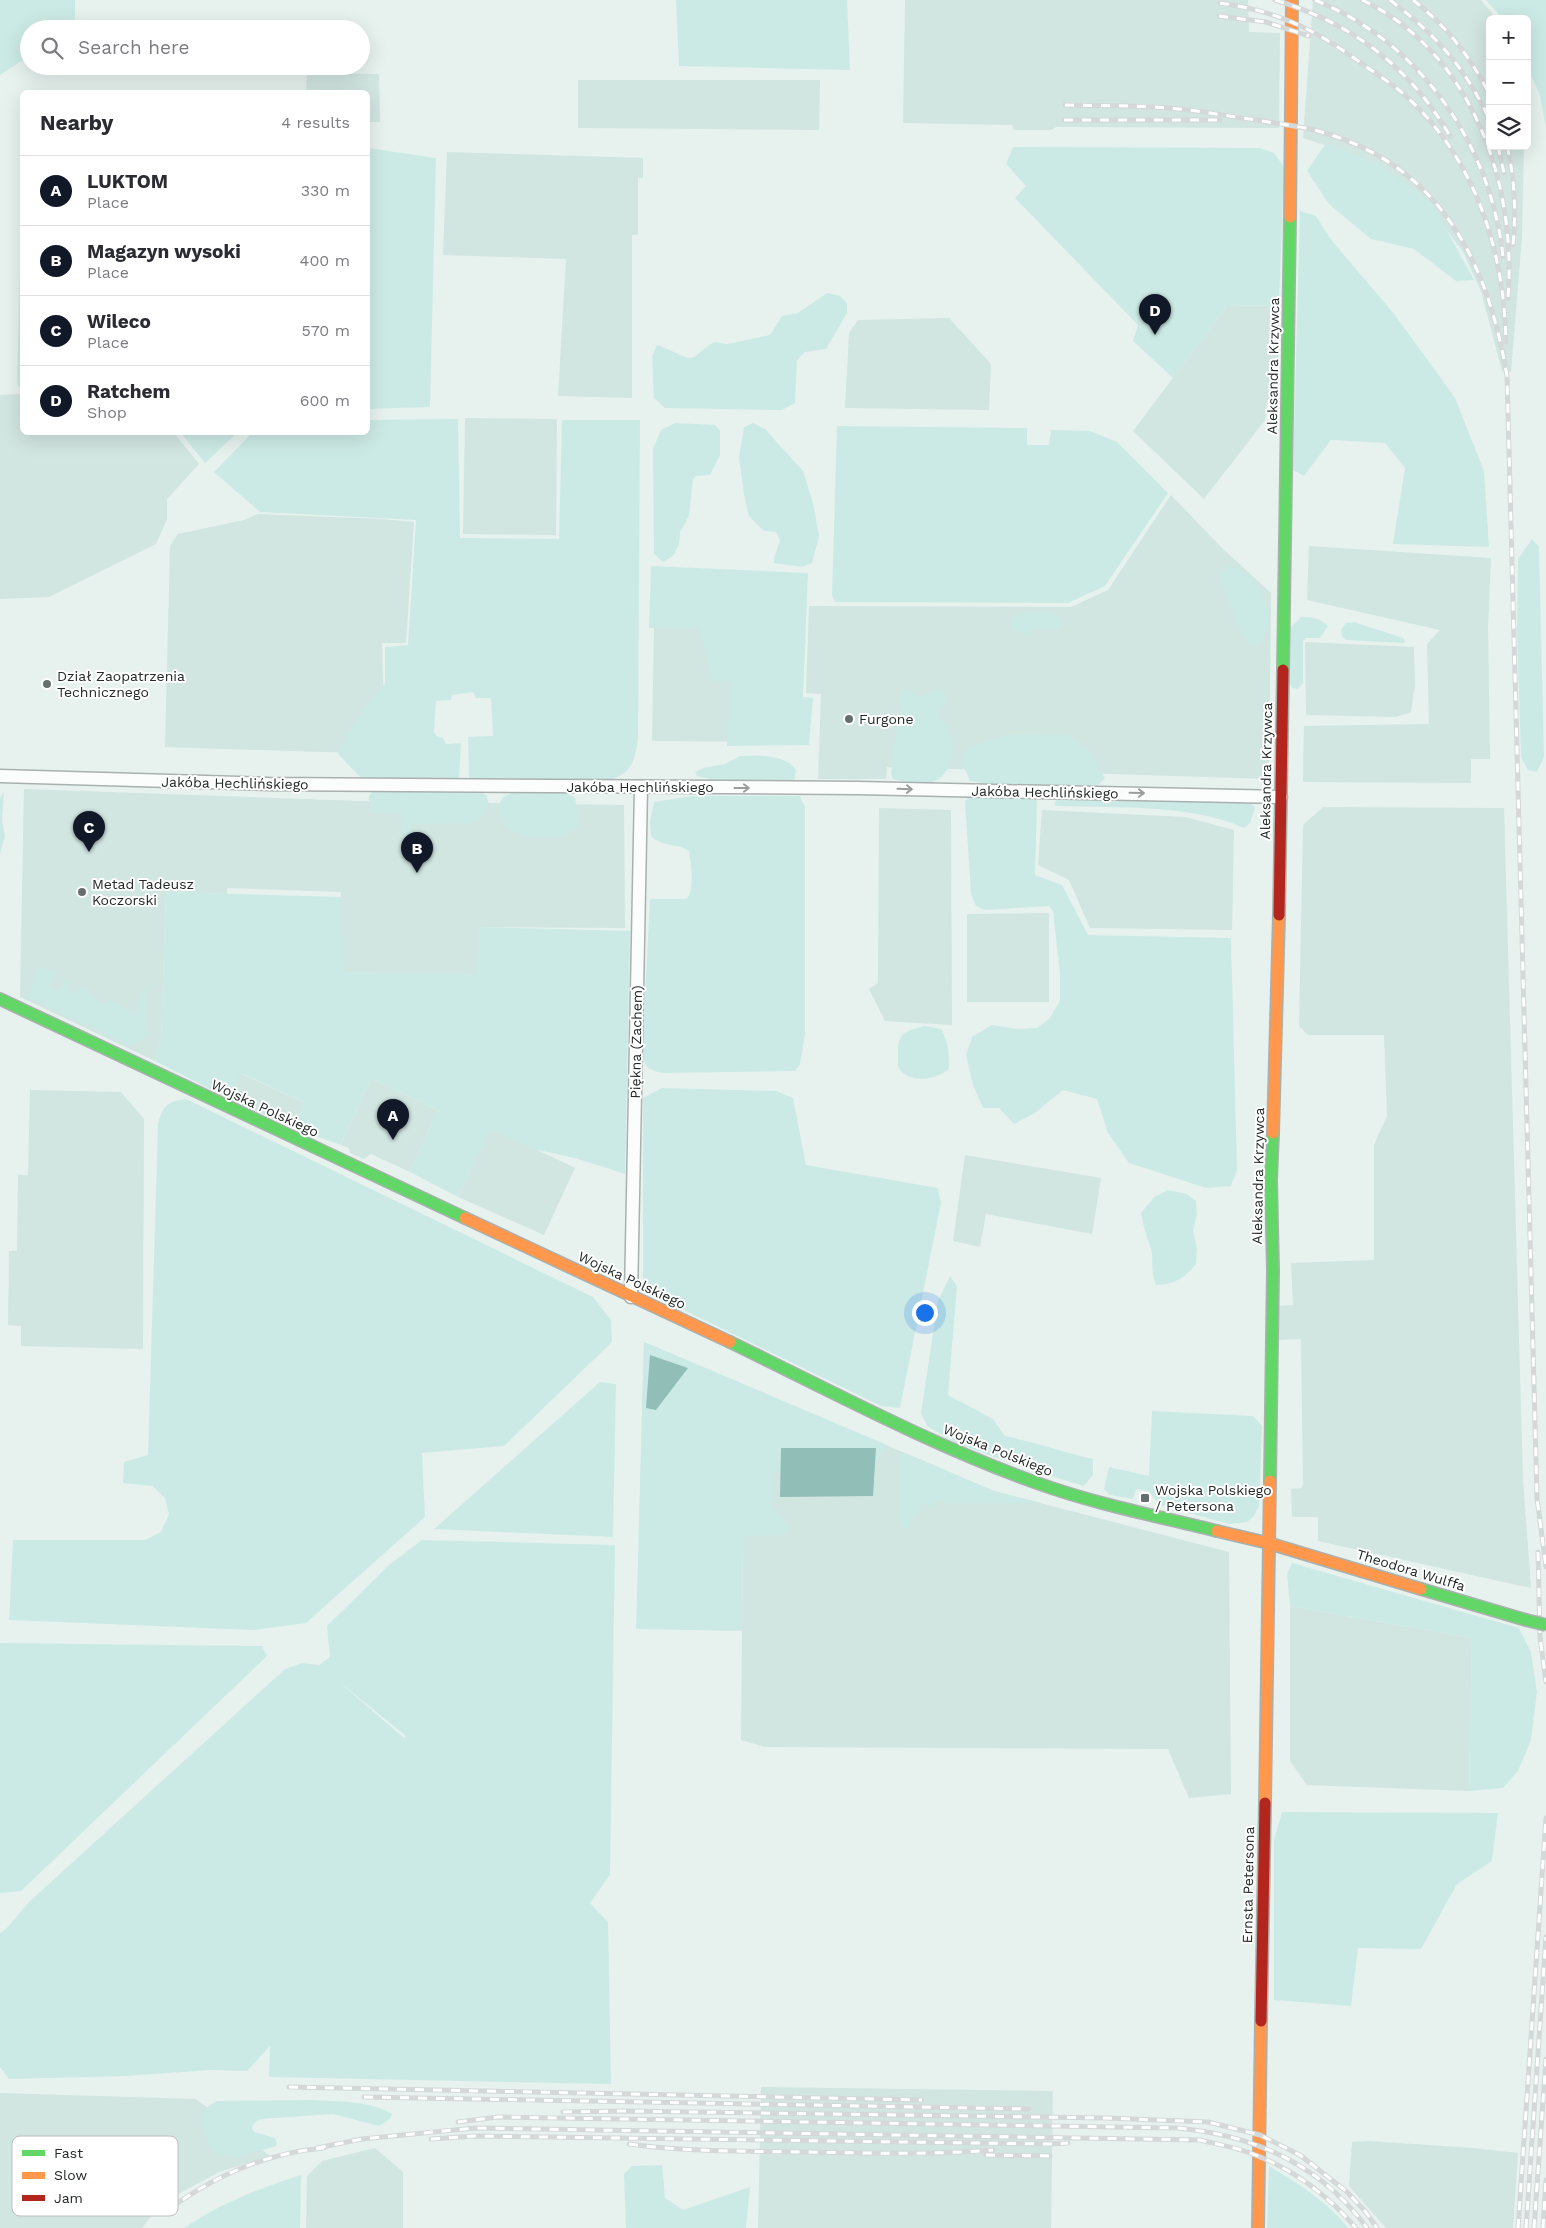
<!DOCTYPE html>
<html lang="en">
<head>
<meta charset="utf-8">
<style>
  body { margin:0; font-family:"Work Sans",sans-serif; background:#f7f7f7; color:#2b2b33 }
  .controls { position:absolute; right:15px; top:15px; display:grid; overflow:hidden; border-radius:8px; box-shadow:0 5px 20px #0002 }
  .controls button { width:45px; height:45px; display:grid; place-items:center; padding:0; border:0; border-bottom:1px solid #e1e1e2; background:#fff; color:#2b2b33; font:25px sans-serif }
  .you { position:absolute; left:924px; top:1312px; width:18px; height:18px; margin:-12px; border:4px solid #fff; border-radius:50%; background:#1a73e8; box-shadow:0 0 0 8px #1a73e833 }
  .badge { display:grid; place-items:center; width:32px; height:32px; border-radius:50%; background:#111827; color:#fff; font-size:16px; font-weight:700 }
  .pin { position:absolute; translate:-50% -41px; filter:drop-shadow(0 1px 2px #0008) }
  .pin::after { content:''; position:absolute; top:26px; width:18px; height:15px; background:inherit; clip-path:polygon(0 0,100% 0,50% 100%) }
  .list { margin:0; padding:0; list-style:none }
  h2 { display:flex; justify-content:space-between; align-items:center; height:65px; margin:0; padding:0 20px; font-size:21px }
  h2 small { font-size:16px; font-weight:400; color:#7c7c81 }
  .list li { display:grid; grid-template-columns:32px 1fr auto; gap:15px; align-items:center; box-sizing:border-box; height:70px; padding:0 20px; border-top:1px solid #e1e1e2 }
  .list b { display:block; font-size:19px; white-space:nowrap }
  .list p { margin:0; font-size:16px; white-space:nowrap; color:#7c7c81 }
  .list em { font-size:16px; font-style:normal; color:#7c7c81 }
  .icon { flex:none; width:28px; height:28px; fill:none; stroke:currentColor; stroke-width:2; stroke-linecap:round; stroke-linejoin:round }
  .map { position:relative; flex:none; width:1546px; height:2228px; overflow:hidden }
  .search { position:absolute; background:#fff; box-shadow:0 5px 20px #0002; left:20px; top:20px; width:350px; height:55px; display:flex; align-items:center; gap:12px; box-sizing:border-box; padding:0 18px; border-radius:28px; color:#7c7c81; font-size:19px }
  .panel { position:absolute; background:#fff; box-shadow:0 5px 20px #0002; left:20px; top:90px; width:350px; height:345px; border-radius:8px }
  .map>svg:first-child { display:block }
  .built { fill:#d1e5e1 }
  .green { fill:#cceae5; fill-rule:evenodd }
  .water { fill:#91beb7 }
  .lines { fill:none; stroke-linecap:round; stroke-linejoin:round }
  .street-casing { stroke:#a9b1af; stroke-width:15 }
  .fast-casing { stroke:#a9b1af; stroke-width:14 }
  .slow-casing { stroke:#a9b1af; stroke-width:14 }
  .jam-casing { stroke:#a9b1af; stroke-width:14 }
  .street { stroke:#fbfdfd; stroke-width:12 }
  .fast { stroke:#63d668; stroke-width:11 }
  .slow { stroke:#ff974d; stroke-width:11 }
  .jam { stroke:#b3261e; stroke-width:11 }
  .rail-casing { stroke:#d5d8d8; stroke-width:5 }
  .rail { stroke:#fff; stroke-width:3; stroke-dasharray:9; stroke-linecap:butt }
  .fast-bridge-casing { stroke:#a9b1af; stroke-width:14; stroke-linecap:butt }
  .fast-bridge { stroke:#63d668; stroke-width:11 }
  .oneway { stroke:#999e9d }
  .poi-dot { fill:#666f6d; stroke:#fff; stroke-width:2 }
  .labels { text-anchor:middle; dominant-baseline:central; stroke-width:4; stroke-linejoin:round; paint-order:stroke }
  .street-label { font-size:14px; fill:#212927; stroke:#fff }
  .poi-label { font-size:14px; fill:#212927; stroke:#fff; text-anchor:start }
  .key { fill:#fff; stroke:#bcbfbe; stroke-width:1 }
  .key-label { font-size:14px; fill:#212927 }
</style>
</head>
<body>
<div class="map">
<svg width="1546" height="2228" viewBox="0 0 1546 2228">
  <rect width="100%" height="100%" fill="#e7f2ef"/>
  <g class="built">
    <path d="M905,0H1248L1249,32L1280,33L1279,128L1068,127H1056L1051,130H1014L1012,125L903,123Z"/>
    <path d="M1313,0H1481L1497,19H1490V146H1524L1522,236L1511,372L1502,371L1481,291L1463,252L1430,207L1349,153L1303,138Z"/>
    <path d="M307,73L379,74L380,122H368V92H306Z"/>
    <path d="M578,80H820L819,130L578,128Z"/>
    <path d="M447,152L643,158V178H638V235H632V398L558,396L566,259L443,255Z"/>
    <path d="M1279,305L1278,397L1267,400L1265,420L1204,499L1133,431L1227,306Z"/>
    <path d="M949,318L991,364L989,410L845,408L849,333L858,320Z"/>
    <path d="M22,394V432L174,433L199,464L167,499V519L156,544L49,597L0,599V395Z"/>
    <path d="M465,418L557,419L556,535L463,534Z"/>
    <path d="M1171,495L1222,548L1271,593L1269,779L887,767L886,779H818L821,694L806,693L809,606L1071,607L1108,590Z"/>
    <path d="M258,514L381,519L414,522L406,643H382L385,754L165,747L170,546L178,534L244,520Z"/>
    <path d="M1309,546L1491,558L1488,628L1490,759H1471V783L1303,782L1304,726L1429,724L1427,644L1440,630L1307,600Z"/>
    <path d="M655,570L797,742L652,741Z"/>
    <path d="M1305,642L1414,647L1415,686L1411,712L1396,717L1306,715Z"/>
    <path d="M24,789L360,801L624,805L625,928L479,927L478,975L342,972L341,892L227,888V894L166,892L161,1041L155,1061L20,997Z"/>
    <path d="M1323,807L1504,808L1523,1479L1531,1588L1318,1541V1517H1292L1291,1489L1302,1488L1303,1484L1301,1339L1277,1340V1306L1293,1305L1291,1263L1374,1260V1145L1387,1116L1384,1035H1308L1299,1026L1303,825Z"/>
    <path d="M879,808L951,810L952,1025L885,1021L869,989L878,983Z"/>
    <path d="M1042,810L1185,817L1234,830L1232,930L1090,928L1069,880L1038,865Z"/>
    <path d="M1049,913V1002H967V914Z"/>
    <path d="M240,1073L305,1103L293,1128L228,1098Z"/>
    <path d="M371,1079L438,1110L410,1172L371,1154L364,1159L350,1153L349,1148L341,1145Z"/>
    <path d="M30,1090L121,1092L144,1119L143,1349L21,1346V1326L8,1325L9,1251H17L18,1175H28Z"/>
    <path d="M491,1128L575,1168L544,1235L458,1197Z"/>
    <path d="M965,1155L1101,1178L1092,1234L986,1214L980,1247L953,1241Z"/>
    <path d="M644,1342L994,1491L1229,1552L1231,1794L1189,1798L1168,1749L765,1747L741,1740L743,1526L639,1529Z"/>
    <path d="M1290,1606L1472,1638L1469,1791L1307,1785L1290,1761Z"/>
    <path d="M761,2087L1053,2091L1051,2228H758Z"/>
    <path d="M0,2093L196,2099L270,2156L219,2172L173,2197L153,2214L142,2228H0Z"/>
    <path d="M1369,2141L1472,2148L1518,2153L1513,2228H1386L1349,2186L1352,2142Z"/>
    <path d="M375,2148L403,2172V2228H306L307,2176L322,2161Z"/>
  </g>
  <g class="green">
    <path d="M0,0H75V25L69,29H29V56L0,75Z"/>
    <path d="M676,0H847L850,70L679,66Z"/>
    <path d="M1486,0H1546V128L1540,95L1527,66V19H1503Z"/>
    <path d="M1326,143L1379,164L1433,205L1474,280L1456,281L1414,249L1371,239L1329,204L1307,171Z"/>
    <path d="M1013,147L1260,148L1274,153L1284,167L1279,305L1227,306L1173,378L1133,341L1138,325L1015,198L1026,186L1006,164Z"/>
    <path d="M368,148L436,158L430,407L368,409Z"/>
    <path d="M22,192V389L17,385Z"/>
    <path d="M1300,211L1316,216L1332,241L1395,315L1455,398L1484,471L1489,547L1393,544L1405,468L1385,443L1331,440L1304,476L1293,470Z"/>
    <path d="M827,293L840,296L847,303V313L826,349L805,352L797,360L795,403L782,410L665,408L654,398L652,356L657,345C665,347 686,359 691,358C696,357 708,345 714,342L727,344L770,335L782,316L798,313Z"/>
    <path d="M458,419L460,538L559,539L562,420H640L638,740C634,762 633,771 611,780L469,778L468,737L493,736L491,698H476L473,692L452,695L451,700L436,701L434,732L437,736L443,738L446,744L461,743L459,780L361,778L338,754L359,717L385,683V647L408,645L416,520L260,512L214,472L252,433L368,432V420Z"/>
    <path d="M675,423L715,425L720,430V455L710,475L696,476L693,479L689,516L680,532L679,544L673,556L663,562L654,554L653,449L661,430Z"/>
    <path d="M753,423L765,429L803,471L813,503L819,536L812,563L802,567L774,563V558L780,540L776,532L764,531L749,516L744,495L739,457L744,427Z"/>
    <path d="M837,426L1027,428V445H1049L1051,430L1090,431L1117,442L1168,493L1105,586L1068,603L835,602L832,595Z"/>
    <path d="M181,433H237L205,463Z"/>
    <path d="M1532,539L1539,547L1544,757L1537,772L1528,770L1521,757L1517,628L1518,559Z"/>
    <path d="M651,566L808,573L803,697L813,698L809,745L727,746L731,681H713L700,628H649Z"/>
    <path d="M1229,566C1259,570 1282,622 1258,645L1248,644C1241,630 1235,619 1231,605C1227,592 1218,586 1221,572Z"/>
    <path d="M1026,612H1051L1061,618L1063,624L1058,629H1036L1025,635L1015,630L1011,624L1014,618Z"/>
    <path d="M1301,617C1312,617 1320,618 1328,626L1320,638H1306L1303,641V683L1298,689L1292,688L1289,682L1290,628Z"/>
    <path d="M1354,622L1403,638L1405,640L1404,643L1346,640L1342,636L1341,630L1346,623Z"/>
    <path d="M910,689L918,697L937,690L944,692L947,698L938,718C943,722 948,725 950,732C957,748 951,777 932,782C920,785 905,782 893,779L891,774L898,720L902,713L899,697L902,690Z"/>
    <path d="M1009,734L1068,735L1088,748L1105,778L1098,785H995L970,781L962,762L968,747Z"/>
    <path d="M740,756C758,756 785,753 796,770L794,781L714,780L697,776L695,772L703,768L725,764Z"/>
    <path d="M374,790L477,791L486,795L489,804L482,817L470,823L411,824V842H402V813H369V796Z"/>
    <path d="M519,790C536,791 560,787 575,798L577,809L579,810L577,827C565,842 519,841 507,827C501,821 500,812 499,804L503,797Z"/>
    <path d="M4,791L2,821L5,836L0,854V798Z"/>
    <path d="M972,794H1029L1037,801L1035,875L1062,885L1088,935L1231,938L1237,1170L1231,1186L1206,1188L1129,1163L1108,1133L1097,1099L1063,1090L1035,1113L1014,1124L999,1108H983L973,1085L966,1055L972,1037L992,1025L1017,1029L1037,1028L1049,1019L1060,1001V974L1053,911L1049,906L985,910L976,906L971,894L965,801Z"/>
    <path d="M692,796H800L805,807V1035L800,1064L795,1071L664,1073C651,1071 645,1068 642,1055L650,899H687C695,886 691,866 689,851C677,843 662,847 651,836L650,821L654,802Z"/>
    <path d="M1057,798L1245,800L1252,804L1255,808L1250,823L1244,828C1192,804 1114,808 1058,806L1054,805Z"/>
    <path d="M166,892L342,897L343,972L478,974L479,927L630,931L625,1174L575,1158L533,1149L491,1129L458,1197L410,1172L438,1110L371,1079L341,1145L293,1128L305,1103L241,1073L228,1098L155,1061L161,1041Z"/>
    <path d="M40,967L57,971L49,987L59,990L67,980L73,995L84,986L101,1003L115,1001L134,1016L145,986L147,1033L139,1043L130,1046L27,997Z"/>
    <path d="M925,1026L941,1029C949,1042 949,1054 949,1069C938,1079 913,1084 901,1071C897,1068 898,1062 898,1056C897,1033 904,1031 925,1026Z"/>
    <path d="M662,1088L776,1091L793,1098L806,1165L938,1188L941,1203L900,1408L881,1406L653,1295L643,1284V1098Z"/>
    <path d="M186,1099L593,1297L611,1320L612,1342L504,1446L422,1453L425,1517L306,1623L254,1630L9,1620L13,1540H145L161,1532L169,1514L165,1498L153,1486L123,1483L124,1462L148,1455L158,1124C163,1105 167,1102 186,1099Z"/>
    <path d="M1168,1190L1187,1194L1196,1201L1197,1215L1193,1231L1197,1248L1196,1264C1186,1277 1174,1285 1156,1285C1150,1270 1154,1262 1151,1249C1147,1237 1143,1226 1141,1213L1154,1197Z"/>
    <path d="M950,1276L957,1286L948,1395L993,1419L1005,1436C1035,1442 1063,1452 1093,1459V1475L1084,1486L1037,1472L958,1444L927,1426L921,1413L938,1301Z"/>
    <path d="M644,1342L887,1445L875,1464L876,1448L781,1449V1472L772,1473L773,1501H768L786,1523L788,1529L783,1535L743,1536L742,1631L636,1629Z"/>
    <path d="M600,1382L616,1384L613,1537L434,1529Z"/>
    <path d="M1152,1411L1253,1416L1262,1426L1259,1506L1254,1516L1247,1522L1229,1524L1160,1505L1148,1491L1136,1489L1133,1499L1110,1495L1104,1489L1109,1467L1149,1476Z"/>
    <path d="M903,1452L994,1491L1041,1503H945L941,1498L930,1508L924,1502L920,1507L921,1509L910,1520L909,1530C902,1528 900,1523 899,1517V1463Z"/>
    <path d="M422,1540L615,1545L610,1875L590,1903L608,1922L611,2084L269,2077L270,2046L247,2071L211,2070L125,2076L9,2079L0,2067V1933L6,1929L29,1902L285,1669L302,1663L319,1665L330,1657L327,1626L389,1565ZM338,1681L406,1736L404,1738Z"/>
    <path d="M1292,1563L1519,1628L1531,1652L1537,1692L1531,1740L1518,1771L1503,1788L1469,1791L1472,1638L1290,1606L1287,1574Z"/>
    <path d="M0,1643L262,1646L267,1656L21,1891L0,1893Z"/>
    <path d="M1282,1812L1498,1813L1492,1861L1457,1884L1421,1949L1358,1948L1351,2006L1274,2000V1840Z"/>
    <path d="M312,2100C338,2102 370,2100 392,2114L390,2119L379,2126L333,2114L261,2119L254,2123L252,2128L254,2132L275,2138L277,2143L276,2146L235,2158L215,2152C203,2136 191,2113 217,2101Z"/>
    <path d="M662,2165L665,2198L683,2210L750,2187L746,2228H626L624,2174L632,2166Z"/>
    <path d="M1269,2166C1297,2183 1328,2202 1348,2228H1267Z"/>
    <path d="M301,2175L300,2228H184C221,2203 258,2189 301,2175Z"/>
  </g>
  <g class="water">
    <path d="M650,1355L688,1368L656,1410L646,1408Z"/>
    <path d="M781,1448H876L873,1496L780,1497Z"/>
  </g>
  <g class="lines">
    <defs>
      <g id="street">
        <path d="M0,776L269,784L857,788L1281,797"/>
        <path d="M631,1297L641,787"/>
      </g>
      <g id="fast">
        <path d="M1283,670L1290,217"/>
        <path d="M0,999L465,1218"/>
        <path d="M730,1342C831,1391 931,1445 1037,1483C1095,1504 1157,1516 1217,1531"/>
        <path d="M1270,1481L1273,1270L1271,1180L1273,1133"/>
        <path d="M1421,1589L1526,1620"/>
      </g>
      <g id="slow">
        <path d="M1290,217L1292,0"/>
        <path d="M1273,1133L1279,915"/>
        <path d="M465,1218L730,1342"/>
        <path d="M1217,1531L1268,1543L1421,1589"/>
        <path d="M1265,1803L1270,1481"/>
        <path d="M1258,2228L1261,2021"/>
      </g>
      <g id="jam">
        <path d="M1279,915L1283,670"/>
        <path d="M1261,2021L1265,1803"/>
      </g>
    </defs>
    <use href="#street" class="street-casing"/>
    <use href="#fast" class="fast-casing"/>
    <use href="#slow" class="slow-casing"/>
    <use href="#jam" class="jam-casing"/>
    <use href="#street" class="street"/>
    <use href="#fast" class="fast"/>
    <use href="#slow" class="slow"/>
    <use href="#jam" class="jam"/>
    <defs>
      <g id="rail">
        <path d="M1275,0C1352,23 1410,67 1450,136"/>
        <path d="M1315,0C1421,43 1491,145 1503,257"/>
        <path d="M1362,0C1472,52 1517,184 1508,298"/>
        <path d="M1390,0C1436,35 1466,68 1490,121"/>
        <path d="M1413,0C1445,25 1472,58 1490,96"/>
        <path d="M1220,3C1278,11 1314,29 1361,63C1376,74 1393,84 1407,97C1476,161 1504,250 1506,342"/>
        <path d="M1219,16L1266,22L1309,36"/>
        <path d="M1065,105C1103,106 1141,105 1179,109C1202,111 1226,116 1250,119C1271,123 1293,125 1314,130C1438,162 1487,258 1507,376L1537,1498L1546,1567"/>
        <path d="M1064,120H1220"/>
        <path d="M1498,146L1504,173"/>
        <path d="M1507,146C1515,179 1516,212 1513,245"/>
        <path d="M1538,1552L1540,1637L1546,1682"/>
        <path d="M289,2087L922,2100"/>
        <path d="M364,2097L1029,2109"/>
        <path d="M563,2112L622,2111L1106,2118L1208,2122L1260,2135L1300,2155L1346,2191L1365,2211L1377,2228"/>
        <path d="M458,2122L498,2117L1177,2128C1254,2135 1320,2164 1367,2228"/>
        <path d="M431,2139L475,2136L1049,2144L1068,2143"/>
        <path d="M629,2144C687,2152 745,2151 804,2152C867,2153 930,2155 993,2150"/>
        <path d="M317,2148L362,2139L475,2128L1200,2140C1220,2145 1241,2148 1260,2157C1297,2172 1330,2198 1356,2228"/>
        <path d="M986,2155L1050,2156"/>
        <path d="M168,2210C214,2176 266,2153 324,2148"/>
        <path d="M1518,2228L1546,1818"/>
        <path d="M1526,2228L1546,1937"/>
        <path d="M1534,2228L1546,2059"/>
        <path d="M1543,2228L1546,2180"/>
      </g>
    </defs>
    <use href="#rail" class="rail-casing"/>
    <use href="#rail" class="rail"/>
    <defs>
      <path id="fast-bridge" d="M1526,1620L1546,1625"/>
    </defs>
    <use href="#fast-bridge" class="fast-bridge-casing"/>
    <use href="#fast-bridge" class="fast-bridge"/>
  </g>
  <defs><path id="oneway-shaft" d="M-6 0H5M1.5-3L5.5 0L1.5 3" fill="none" stroke-width="1.6" stroke-linecap="round" stroke-linejoin="round" transform="scale(1.25)"/></defs>
  <g class="oneway">
    <use href="#oneway-shaft" transform="translate(742 788)"/>
    <use href="#oneway-shaft" transform="translate(905 789) rotate(2)"/>
    <use href="#oneway-shaft" transform="translate(1137 793) rotate(1)"/>
  </g>
  <g class="poi-dot">
    <circle cx="47" cy="684" r="5"/>
    <circle cx="849" cy="719" r="5"/>
    <circle cx="82" cy="892" r="5"/>
    <rect x="1140" y="1493" width="10" height="10" rx="2.5"/>
  </g>
  <g class="labels">
    <g class="street-label">
      <text transform="translate(1273 366) rotate(-89)">Aleksandra Krzywca</text>
      <text transform="translate(1266 771) rotate(-89)">Aleksandra Krzywca</text>
      <text transform="translate(235 783) rotate(1)">Jakóba Hechlińskiego</text>
      <text x="640" y="787">Jakóba Hechlińskiego</text>
      <text transform="translate(1045 792) rotate(1)">Jakóba Hechlińskiego</text>
      <text transform="translate(636 1042) rotate(-89)">Piękna (Zachem)</text>
      <text transform="translate(265 1108) rotate(25)">Wojska Polskiego</text>
      <text transform="translate(1258 1176) rotate(-89)">Aleksandra Krzywca</text>
      <text transform="translate(632 1280) rotate(25)">Wojska Polskiego</text>
      <text transform="translate(998 1450) rotate(22)">Wojska Polskiego</text>
      <text transform="translate(1411 1570) rotate(17)">Theodora Wulffa</text>
      <text transform="translate(1248 1885) rotate(-89)">Ernsta Petersona</text>
    </g>
    <g class="poi-label">
      <text x="57" y="676">Dział Zaopatrzenia<tspan x="57" dy="16">Technicznego</tspan></text>
      <text x="859" y="719">Furgone</text>
      <text x="92" y="884">Metad Tadeusz<tspan x="92" dy="16">Koczorski</tspan></text>
      <text x="1155" y="1490">Wojska Polskiego<tspan x="1155" dy="16">/ Petersona</tspan></text>
    </g>
  </g>
  <rect x="12" y="2136" width="166" height="80" rx="8" class="key"/>
  <rect x="22" y="2150" width="23" height="6" fill="#63d668"/>
  <rect x="22" y="2172" width="23" height="7" fill="#ff974d"/>
  <rect x="22" y="2195" width="23" height="6" fill="#b3261e"/>
  <g class="key-label">
    <text x="54" y="2158">Fast</text>
    <text x="54" y="2180">Slow</text>
    <text x="54" y="2203">Jam</text>
  </g>
</svg>
<div class="controls">
<button>+</button>
<button>−</button>
<button><svg class="icon" aria-label="layers" viewBox="0 0 24 24"><path d="M12 4l9 5-9 5-9-5zM3 14l9 5 9-5"/></svg></button>
</div>
<div class="you"></div>
<div class="pin badge" style="left:393px;top:1140px">A</div>
<div class="pin badge" style="left:417px;top:873px">B</div>
<div class="pin badge" style="left:89px;top:852px">C</div>
<div class="pin badge" style="left:1155px;top:335px">D</div>
<div class="search"><svg class="icon" aria-label="search" viewBox="0 0 24 24"><circle cx="10" cy="10" r="6"/><path d="M15 15l6 6"/></svg>Search here</div>
<section class="panel">
<h2>Nearby<small>4 results</small></h2>
<ul class="list">
<li><span class="badge">A</span><div><b>LUKTOM</b><p>Place</p></div><em>330 m</em></li>
<li><span class="badge">B</span><div><b>Magazyn wysoki</b><p>Place</p></div><em>400 m</em></li>
<li><span class="badge">C</span><div><b>Wileco</b><p>Place</p></div><em>570 m</em></li>
<li><span class="badge">D</span><div><b>Ratchem</b><p>Shop</p></div><em>600 m</em></li>
</ul>
</section>
</div>
</body>
</html>
